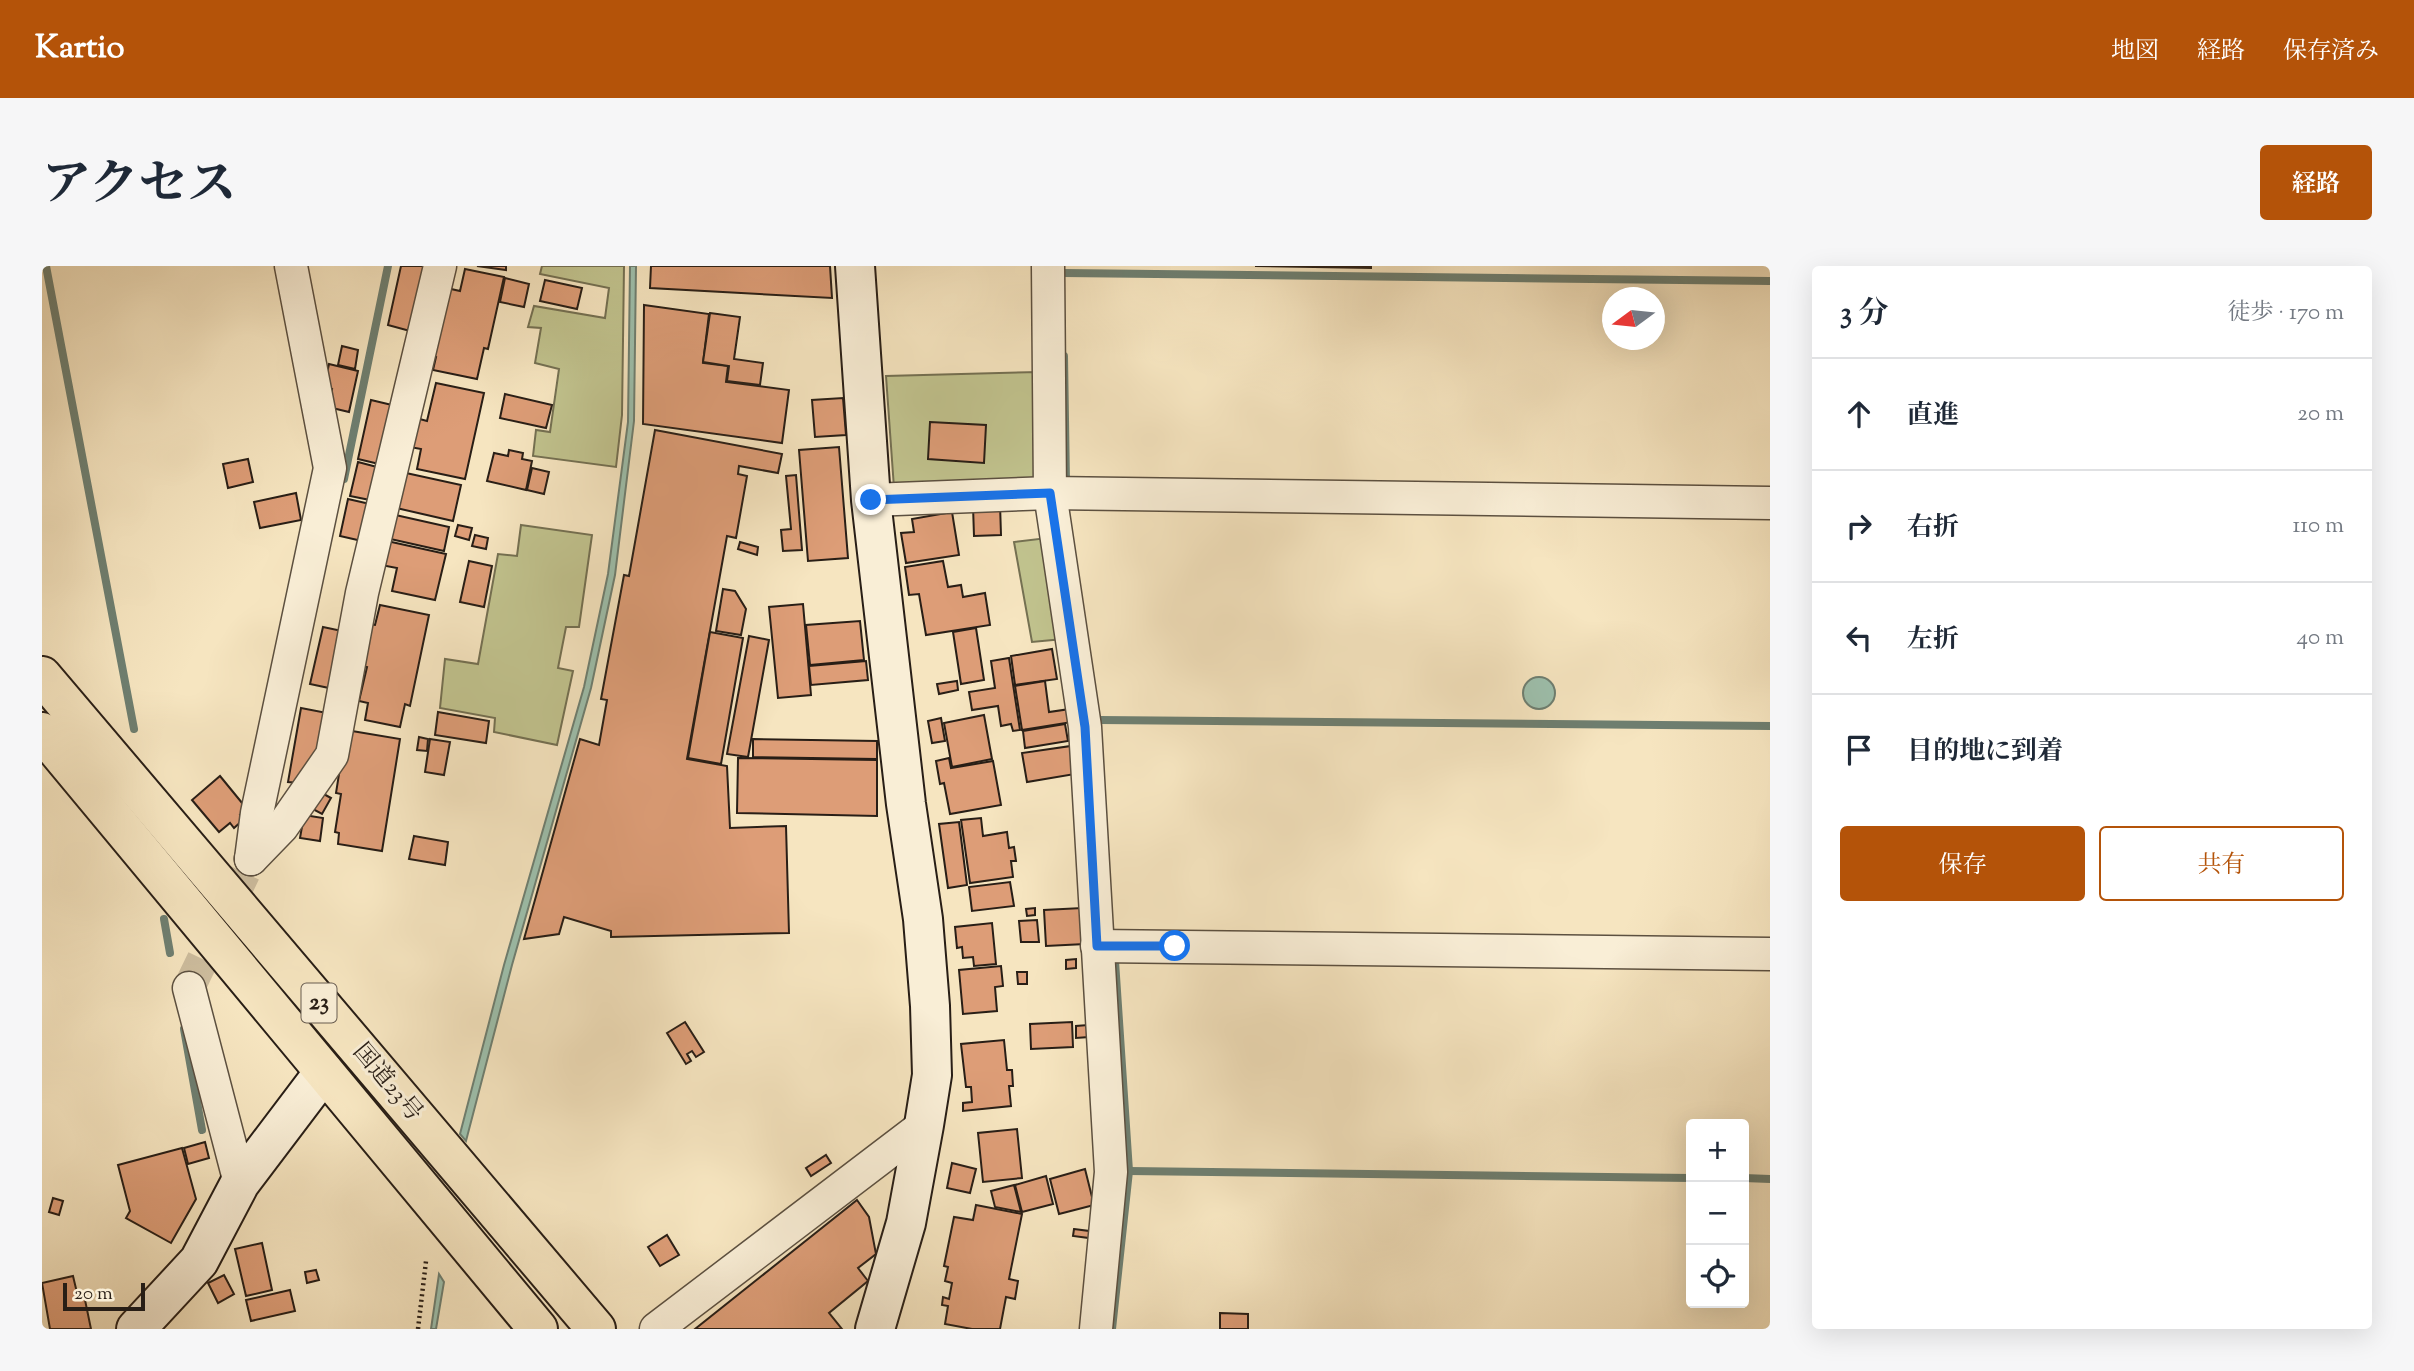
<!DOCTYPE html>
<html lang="ja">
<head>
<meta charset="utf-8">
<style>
  body { margin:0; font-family:"Sorts Mill Goudy","Noto Serif JP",serif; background:#f6f6f7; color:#1f2937 }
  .controls { position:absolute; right:21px; bottom:21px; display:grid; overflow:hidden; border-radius:7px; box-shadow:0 7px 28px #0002 }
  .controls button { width:63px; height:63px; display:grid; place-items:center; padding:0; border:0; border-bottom:2px solid #e0e1e3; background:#fff; color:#1f2937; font:35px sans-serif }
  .compass { position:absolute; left:1560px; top:21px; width:63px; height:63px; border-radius:50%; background:#fff; box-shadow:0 7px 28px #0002; rotate:255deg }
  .scale { position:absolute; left:21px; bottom:18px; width:82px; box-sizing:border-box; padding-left:7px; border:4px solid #281e16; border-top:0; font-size:19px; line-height:24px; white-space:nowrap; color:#281e16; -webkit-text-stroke:5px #f9eed6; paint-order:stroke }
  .stop { position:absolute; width:21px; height:21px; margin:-16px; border:5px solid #1a73e8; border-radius:50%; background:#fff }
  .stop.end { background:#1a73e8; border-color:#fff; box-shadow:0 2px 7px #0008 }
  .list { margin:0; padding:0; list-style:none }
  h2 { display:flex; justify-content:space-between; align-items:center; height:91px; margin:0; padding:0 28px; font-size:30px }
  h2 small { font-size:23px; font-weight:400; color:#747a83 }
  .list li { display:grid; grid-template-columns:46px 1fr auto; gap:21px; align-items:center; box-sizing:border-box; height:112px; padding:0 28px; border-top:2px solid #e0e1e3 }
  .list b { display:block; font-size:26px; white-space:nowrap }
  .list em { font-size:23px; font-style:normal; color:#747a83 }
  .actions { display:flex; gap:14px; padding:21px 28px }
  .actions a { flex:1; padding:16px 0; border:2px solid #b45309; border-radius:7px; text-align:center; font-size:24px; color:#b45309 }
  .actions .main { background:#b45309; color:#fff }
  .icon { flex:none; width:38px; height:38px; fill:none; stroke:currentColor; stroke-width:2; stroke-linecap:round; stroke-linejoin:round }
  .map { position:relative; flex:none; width:1728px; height:1063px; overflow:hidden; border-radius:7px }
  header { display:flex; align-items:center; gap:42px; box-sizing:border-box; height:98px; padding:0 35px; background:#b45309; color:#fff }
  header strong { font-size:33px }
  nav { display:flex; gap:38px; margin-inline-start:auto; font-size:24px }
  .intro { display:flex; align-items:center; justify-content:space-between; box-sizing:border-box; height:168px; padding:0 42px }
  h1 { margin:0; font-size:49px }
  .button { padding:18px 32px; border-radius:7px; background:#b45309; color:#fff; font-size:24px; font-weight:700 }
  main { display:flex; gap:42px; padding:0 42px }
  aside { flex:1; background:#fff; border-radius:7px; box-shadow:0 7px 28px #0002 }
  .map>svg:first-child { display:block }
  .green { fill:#c1c38e; stroke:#747052; stroke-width:2 }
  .water { fill:#9dc0ad; stroke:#6e7f71; stroke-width:2 }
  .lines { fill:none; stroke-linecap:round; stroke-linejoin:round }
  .stream { stroke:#6e7f71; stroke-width:8 }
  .building { fill:#dd9d77; stroke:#281e16; stroke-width:2 }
  .street-tunnel { stroke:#cdbd9e; stroke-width:32; stroke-dasharray:32 16; stroke-linecap:butt }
  .street-casing { stroke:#5c5040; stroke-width:35 }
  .secondary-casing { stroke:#281e16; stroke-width:42 }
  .highway-casing { stroke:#281e16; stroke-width:42 }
  .path { stroke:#281e16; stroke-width:4.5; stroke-dasharray:2 3.5; stroke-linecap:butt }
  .street { stroke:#f9eed6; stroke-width:32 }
  .secondary { stroke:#f9eed6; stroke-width:38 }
  .highway { stroke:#f6e5c0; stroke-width:38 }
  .route { stroke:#1a73e8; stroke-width:9 }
  .labels { text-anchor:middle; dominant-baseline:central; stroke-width:6; stroke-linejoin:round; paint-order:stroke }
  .shield { fill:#f9eed6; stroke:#675c50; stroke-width:2 }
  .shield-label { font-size:23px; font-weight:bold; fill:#281e16 }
  .street-label { font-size:24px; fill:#281e16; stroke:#f9eed6 }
</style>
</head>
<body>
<header>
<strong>Kartio</strong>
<nav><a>地図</a><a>経路</a><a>保存済み</a></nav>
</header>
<div class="intro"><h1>アクセス</h1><a class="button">経路</a></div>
<main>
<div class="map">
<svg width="1728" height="1063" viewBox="0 0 1728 1063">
  <rect width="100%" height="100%" fill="#f6e5c0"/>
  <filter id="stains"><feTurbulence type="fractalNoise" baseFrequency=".00286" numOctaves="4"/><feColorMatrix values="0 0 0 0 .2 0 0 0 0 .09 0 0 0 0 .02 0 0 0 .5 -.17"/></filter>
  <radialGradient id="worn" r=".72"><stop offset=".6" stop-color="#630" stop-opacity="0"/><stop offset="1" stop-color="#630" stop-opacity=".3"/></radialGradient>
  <g class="green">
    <path d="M500,0H582L580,149L574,201L491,190L494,164L508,166L517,103L493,97L499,62L486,61L492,40L563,52L567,22L498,8Z"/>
    <path d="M997,106L1002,216L852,222L844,110Z"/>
    <path d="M479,259L550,269L537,361H524L516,402L531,405L515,479L452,466L453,452L398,442L403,393L436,398L456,288L475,290Z"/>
    <path d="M1005,272L1021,373L990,376L972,276Z"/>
  </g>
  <g class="water">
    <path d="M588,0H594L592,155L573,309L549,422L470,699L424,875L418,868L462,699L542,421L566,308L586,156Z"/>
    <circle cx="1497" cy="427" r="16"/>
    <path d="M397,1008L402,1016L394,1063H389Z"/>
  </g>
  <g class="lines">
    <g class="stream">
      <path d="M4,0L92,463"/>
      <path d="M1021,7L1728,15"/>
      <path d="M1022,90L1024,216"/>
      <path d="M302,213L346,0"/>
      <path d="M1058,454L1728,460"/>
      <path d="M122,653L128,687"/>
      <path d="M142,763L160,864"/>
      <path d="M1087,905L1649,912"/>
      <path d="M1702,912L1728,913"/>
      <path d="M1070,1063L1087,905L1073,695"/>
    </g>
  </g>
  <g class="building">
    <path d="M359,0H383L368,65L346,59Z"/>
    <path d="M435,0H464V4Z"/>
    <path d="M609,0H788L790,32L608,22Z"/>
    <path d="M1213,0H1329V2Z"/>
    <path d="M423,3L462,11L446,83L442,82L435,113L391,104L394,91L388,90L409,23L418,25Z"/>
    <path d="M463,12L487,18L482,41L458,36Z"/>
    <path d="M503,14L540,22L535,43L498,35Z"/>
    <path d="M602,39L667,48L661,97L686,100L684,116L747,124L740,177L601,158Z"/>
    <path d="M668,47L698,51L692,93L721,97L718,119L685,115L687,100L661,96Z"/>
    <path d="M300,80L316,84L313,103L296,99Z"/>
    <path d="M287,98L316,105L307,146L286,141L290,123L282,121Z"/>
    <path d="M394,117L442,127L423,213L375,203L379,183L368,181L374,152L385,155Z"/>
    <path d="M463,128L510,139L504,162L458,152Z"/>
    <path d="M801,132L804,169L773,171L770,134Z"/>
    <path d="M329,134L350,139L337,198L316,193Z"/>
    <path d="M888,156L944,159L942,197L886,193Z"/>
    <path d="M613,164L740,188L736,207L697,200L696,208L705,210L694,272L685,270L645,493L685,500L688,562L744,560L747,667L569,671V665L522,651L517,668L482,673L538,473L557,479L565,434L559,433L582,309L587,310Z"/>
    <path d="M797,181L806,292L766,295L757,184Z"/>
    <path d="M467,184L481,187L480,193L490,195L484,224L445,215L452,187L466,190Z"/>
    <path d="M206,193L211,216L186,222L181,198Z"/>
    <path d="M316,196L335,201L328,234L308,230Z"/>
    <path d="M490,202L507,206L502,228L485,224Z"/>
    <path d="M364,207L419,219L411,255L350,241Z"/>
    <path d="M754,209L760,284L741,285L739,264L749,263L744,210Z"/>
    <path d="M254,227L259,254L218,262L212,236Z"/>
    <path d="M306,233L328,238L320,275L298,270Z"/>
    <path d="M958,238L959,269L932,270L931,240Z"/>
    <path d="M910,246L917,289L864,297L859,267L872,266L870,253Z"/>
    <path d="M349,248L407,261L402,285L344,272Z"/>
    <path d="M416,259L430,262L427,274L413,270Z"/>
    <path d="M433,269L446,272L444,283L430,280Z"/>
    <path d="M345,275L404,288L393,334L350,325L355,302L339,299Z"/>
    <path d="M698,276L716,281L715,289L696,283Z"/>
    <path d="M427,295L450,300L442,341L418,336Z"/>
    <path d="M901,295L906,321L919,319L921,331L943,327L948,359L884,369L877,328L867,329L863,301Z"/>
    <path d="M681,323L693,325L704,343L699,369L674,365Z"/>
    <path d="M761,338L769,429L736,432L727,341Z"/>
    <path d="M338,339L387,349L368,440L363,438L358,461L323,454L326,437L317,435L325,401L317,400L326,358L333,359Z"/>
    <path d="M818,355L822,394L768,399L764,359Z"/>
    <path d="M281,361L300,365L287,422L268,418Z"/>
    <path d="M934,362L942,414L919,418L911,366Z"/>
    <path d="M668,366L701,372L679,498L646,492Z"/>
    <path d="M707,370L727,374L706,491L685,488Z"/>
    <path d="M1010,383L1015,413L973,419L969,390Z"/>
    <path d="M967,392L978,464L971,465L969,458L959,460L956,440L930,444L927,426L953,422L949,395Z"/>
    <path d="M824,395L826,414L769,419L767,400Z"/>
    <path d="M915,415L916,424L897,428L895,418Z"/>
    <path d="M1003,415L1007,446L1028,443L1030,456L980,464L973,420Z"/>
    <path d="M259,442L285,447L279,482L257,517L246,516Z"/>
    <path d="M396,446L447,455L444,477L393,469Z"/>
    <path d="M942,449L950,493L910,501L902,457Z"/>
    <path d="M899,452L903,475L890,477L886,455Z"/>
    <path d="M1023,458L1026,475L983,482L981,465Z"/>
    <path d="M304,464L358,473L340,585L296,578L297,567L293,566L299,528L294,527Z"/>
    <path d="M377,471L386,473L385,485L375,484Z"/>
    <path d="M388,473L408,476L402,509L383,506Z"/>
    <path d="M711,473L835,475V493L711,491Z"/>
    <path d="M1029,480L1033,508L985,516L980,487Z"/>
    <path d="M696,492L835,494V550L695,547Z"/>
    <path d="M907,492L909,502L951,495L959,539L908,548L902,517L898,518L894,495Z"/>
    <path d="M178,510L205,543L198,549L201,554L192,562L188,557L177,566L150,534Z"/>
    <path d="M278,526L289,532L280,548L269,542Z"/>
    <path d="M262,549L281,552L278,575L258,572Z"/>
    <path d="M939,552L941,570L965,566L967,582L972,581L974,595H969L971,611L928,617L919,554Z"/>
    <path d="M917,556L925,619L906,622L897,558Z"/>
    <path d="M372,570L406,576L403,599L367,593Z"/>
    <path d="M968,616L972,640L930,645L927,621Z"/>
    <path d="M993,642V649L985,650L984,643Z"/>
    <path d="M1040,642L1043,678L1004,680L1002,644Z"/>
    <path d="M995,654L997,676H979L977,655Z"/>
    <path d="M950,657L954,698L932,700L931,691L921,692L920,681L915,682L913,661Z"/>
    <path d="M1034,693V702L1024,703V694Z"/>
    <path d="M959,700L961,720L953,721L955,745L921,748L917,704Z"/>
    <path d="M975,706H985V718H976Z"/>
    <path d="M643,756L662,786L654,791L650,785L645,788L649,795L644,798L625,767Z"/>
    <path d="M1030,756L1031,781L989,783L988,758Z"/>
    <path d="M1046,759L1047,771L1034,772V760Z"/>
    <path d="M962,774L965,804H970L971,820H967L969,840L921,845V837L930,836L929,821H924L919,778Z"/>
    <path d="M975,863L980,912L941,916L936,867Z"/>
    <path d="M163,876L167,892L146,898L142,882Z"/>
    <path d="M140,882L154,933L129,977L84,952L88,945L76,899Z"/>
    <path d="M784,889L789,897L769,910L764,902Z"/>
    <path d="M910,897L934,903L928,927L905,922Z"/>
    <path d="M1043,903L1052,939L1017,948L1008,913Z"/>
    <path d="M1004,910L1011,938L980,946L973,919Z"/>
    <path d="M972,919L979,946L953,941L949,925Z"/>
    <path d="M11,932L21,935L17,949L7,946Z"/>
    <path d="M815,934L827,951L834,988L816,1002L826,1015L787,1047L800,1063H653Z"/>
    <path d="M934,939L980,948L967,1013L976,1015L973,1033L964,1031L958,1063H930L903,1058L906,1040L900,1039L901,1031L907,1033L910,1017L903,1015L906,1001L902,1000L912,951L931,954Z"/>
    <path d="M1032,963L1047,965V972L1031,970Z"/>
    <path d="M625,969L637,989L618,1000L606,981Z"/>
    <path d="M220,977L230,1024L204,1030L193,983Z"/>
    <path d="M274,1004L277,1014L265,1017L263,1006Z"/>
    <path d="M182,1009L192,1028L176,1037L166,1017Z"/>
    <path d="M31,1010L36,1031L42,1029L49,1063H8L0,1017Z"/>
    <path d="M248,1024L253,1045L209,1055L204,1034Z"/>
    <path d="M1178,1047L1206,1048V1063H1178Z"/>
  </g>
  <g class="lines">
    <path class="street-tunnel" d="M147,722L209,593"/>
    <defs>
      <g id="street">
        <path d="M1006,0L1008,227L1043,461L1069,906L1054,1063"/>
        <path d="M829,234L1008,227L1728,237"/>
        <path d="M209,593L240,561L290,489L320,327L398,0"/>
        <path d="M209,593L215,547L288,202L249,0"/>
        <path d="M1055,680L1728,688"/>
        <path d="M147,722L198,917"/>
        <path d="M614,1063L882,859"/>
      </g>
      <g id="secondary">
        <path d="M813,0L829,234L864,538L881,653L888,740L890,809L882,859L864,957L833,1063"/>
        <path d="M94,1063L157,995L198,917L282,806"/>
      </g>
      <g id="highway">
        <path d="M0,410L554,1063"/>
        <path d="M0,466L496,1063"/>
      </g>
    </defs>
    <use href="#street" class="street-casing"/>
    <use href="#secondary" class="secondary-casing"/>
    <use href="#highway" class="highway-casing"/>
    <path class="path" d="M376,1063L384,995"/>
    <use href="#street" class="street"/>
    <use href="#secondary" class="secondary"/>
    <use href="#highway" class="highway"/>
  </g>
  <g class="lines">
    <path class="route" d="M829,234L1008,227L1043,461L1055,680H1133"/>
  </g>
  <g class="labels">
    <rect class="shield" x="259.5" y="717.5" width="35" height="39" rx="5"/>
    <g class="shield-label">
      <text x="277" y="737">23</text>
    </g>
    <g class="street-label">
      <text transform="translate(345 817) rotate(50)">国道23号</text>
    </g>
  </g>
  <rect width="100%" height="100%" filter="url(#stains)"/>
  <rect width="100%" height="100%" fill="url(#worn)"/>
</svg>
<div class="controls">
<button>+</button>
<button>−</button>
<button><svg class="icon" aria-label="locate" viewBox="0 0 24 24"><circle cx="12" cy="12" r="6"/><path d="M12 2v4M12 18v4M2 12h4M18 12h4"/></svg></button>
</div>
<svg class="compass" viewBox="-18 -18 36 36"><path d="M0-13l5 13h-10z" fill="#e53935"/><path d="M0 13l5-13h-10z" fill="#747a83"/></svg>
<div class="scale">20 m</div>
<div class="stop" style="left:1133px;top:680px"></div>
<div class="stop end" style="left:829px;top:234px"></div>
</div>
<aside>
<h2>3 分<small>徒歩 · 170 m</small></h2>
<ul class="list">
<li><svg class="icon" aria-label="ahead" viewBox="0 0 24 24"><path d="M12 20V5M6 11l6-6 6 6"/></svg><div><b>直進</b></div><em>20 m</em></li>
<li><svg class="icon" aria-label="right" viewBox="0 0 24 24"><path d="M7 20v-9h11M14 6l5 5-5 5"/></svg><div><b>右折</b></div><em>110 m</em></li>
<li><svg class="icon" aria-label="left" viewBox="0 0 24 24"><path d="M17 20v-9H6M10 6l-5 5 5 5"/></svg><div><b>左折</b></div><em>40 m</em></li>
<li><svg class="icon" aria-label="arrive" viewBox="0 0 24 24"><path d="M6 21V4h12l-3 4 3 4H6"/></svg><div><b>目的地に到着</b></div></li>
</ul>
<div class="actions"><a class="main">保存</a><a>共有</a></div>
</aside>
</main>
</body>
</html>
